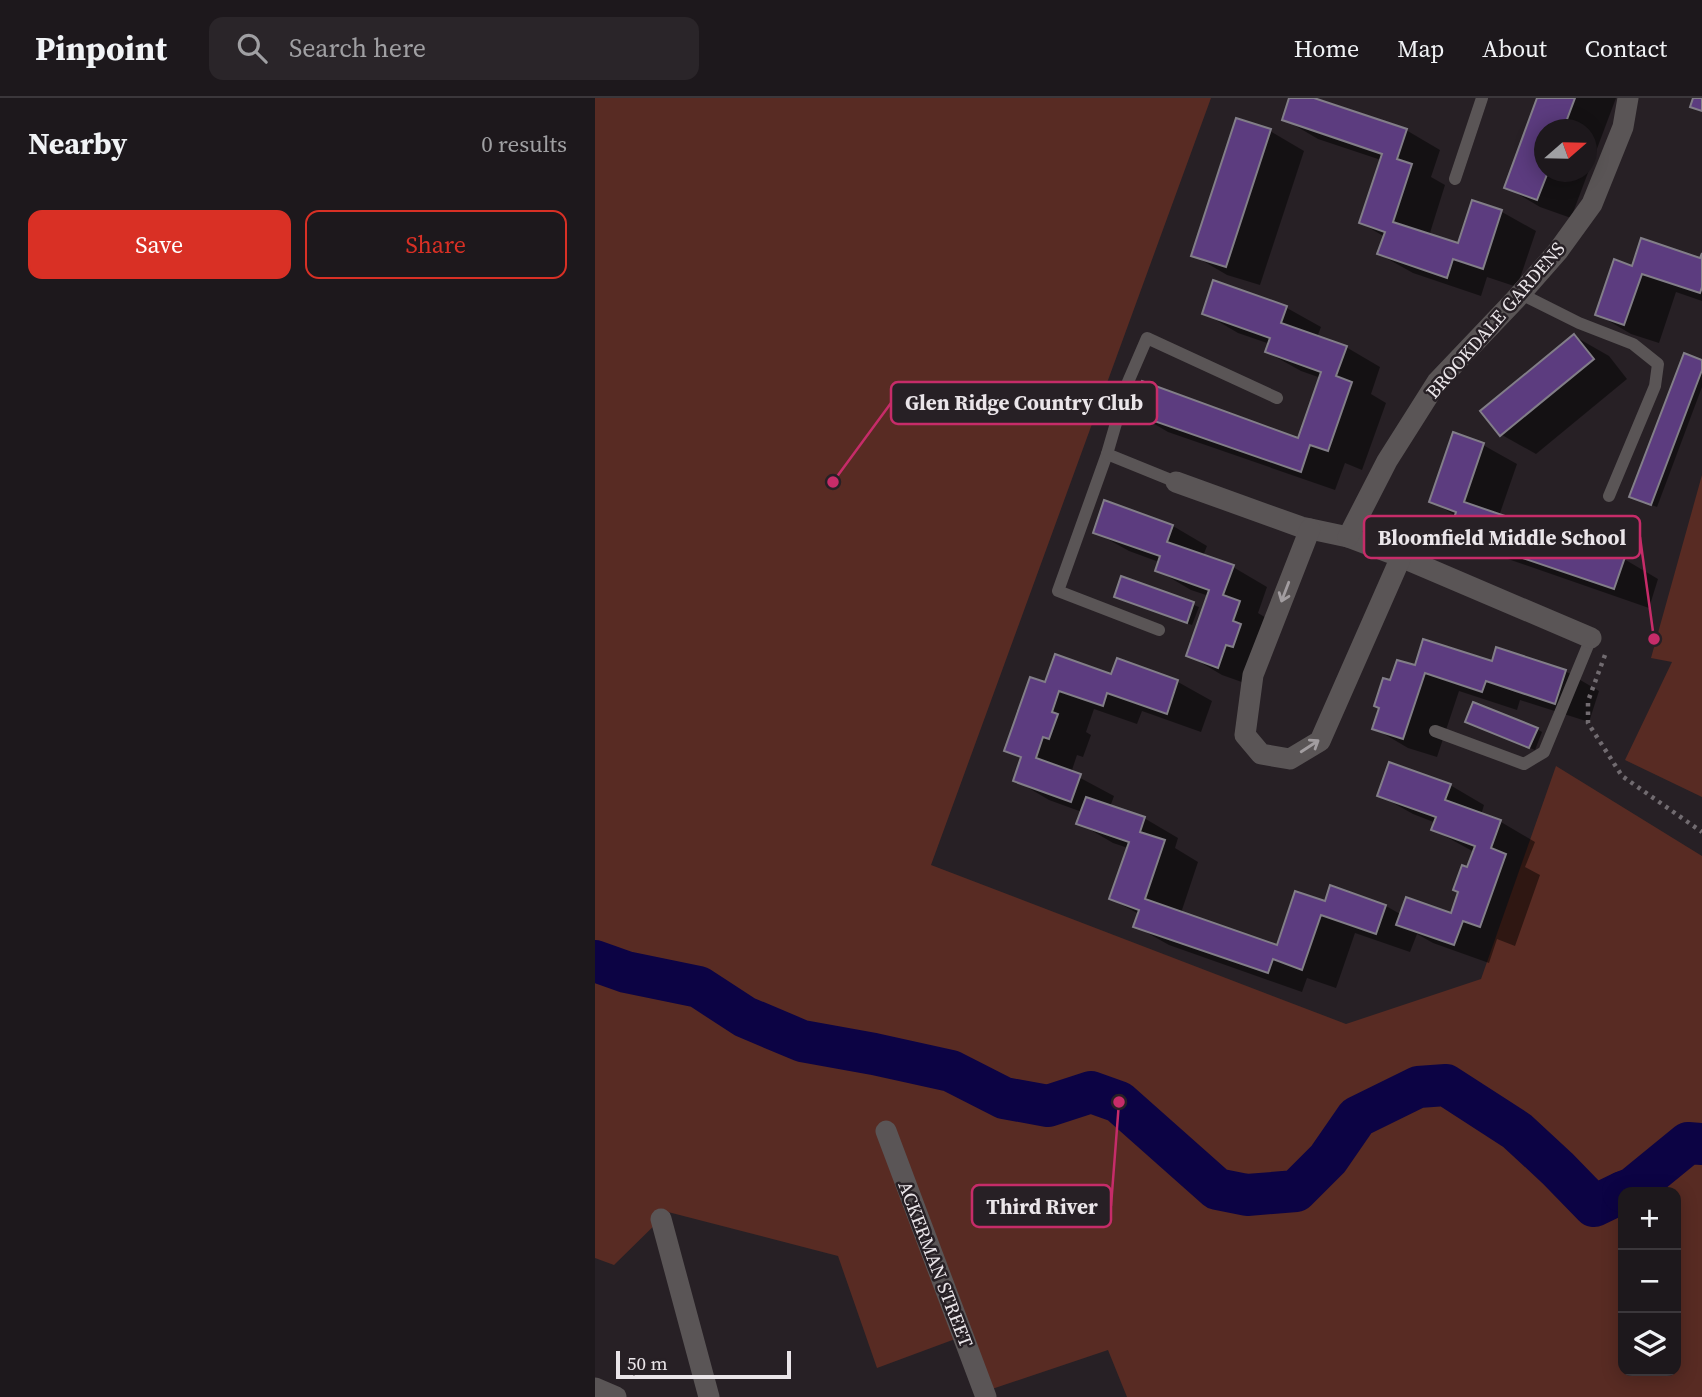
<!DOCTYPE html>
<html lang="en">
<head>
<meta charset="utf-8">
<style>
  body { margin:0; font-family:"Source Serif 4",serif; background:#2a2529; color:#f1f3f6 }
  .controls { position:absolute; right:21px; bottom:21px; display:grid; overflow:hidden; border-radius:14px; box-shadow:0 4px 18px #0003 }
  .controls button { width:63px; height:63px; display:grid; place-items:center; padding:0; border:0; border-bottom:2px solid #3b373b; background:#1d181c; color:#f1f3f6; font:35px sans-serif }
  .compass { position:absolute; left:939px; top:21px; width:63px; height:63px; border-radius:50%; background:#1d181c; box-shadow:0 4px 18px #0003; rotate:70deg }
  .scale { position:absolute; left:21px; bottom:18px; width:175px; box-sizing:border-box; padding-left:7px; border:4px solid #eae5e9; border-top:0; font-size:19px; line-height:24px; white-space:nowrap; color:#eae5e9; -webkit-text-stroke:5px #272025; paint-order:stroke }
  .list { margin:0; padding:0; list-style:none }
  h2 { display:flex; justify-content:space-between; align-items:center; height:91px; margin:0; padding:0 28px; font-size:30px }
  h2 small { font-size:23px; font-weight:400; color:#a0a0a3 }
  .actions { display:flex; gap:14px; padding:21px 28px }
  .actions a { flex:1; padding:16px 0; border:2px solid #d93025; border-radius:14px; text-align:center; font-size:24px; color:#d93025 }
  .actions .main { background:#d93025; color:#fff }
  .icon { flex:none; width:38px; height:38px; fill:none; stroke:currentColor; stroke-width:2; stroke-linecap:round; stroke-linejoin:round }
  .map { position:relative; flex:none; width:1107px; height:1299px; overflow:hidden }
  header { display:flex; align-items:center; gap:42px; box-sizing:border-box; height:98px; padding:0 35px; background:#1d181c; border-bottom:2px solid #3b373b }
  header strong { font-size:33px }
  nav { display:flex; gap:38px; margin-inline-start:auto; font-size:24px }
  .search { width:490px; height:63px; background:#2a2529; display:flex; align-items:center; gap:18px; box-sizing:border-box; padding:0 24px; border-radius:14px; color:#a0a0a3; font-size:26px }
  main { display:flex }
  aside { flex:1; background:#1d181c }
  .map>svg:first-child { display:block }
  .green { fill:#582b23; fill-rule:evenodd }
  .shadow { fill:#0007; fill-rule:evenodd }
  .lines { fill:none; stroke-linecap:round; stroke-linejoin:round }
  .river { stroke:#0c0344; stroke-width:42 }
  .building { fill:#5c3c7f; stroke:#827e88; stroke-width:2 }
  .path { stroke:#716b70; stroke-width:4.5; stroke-dasharray:3.5 5; stroke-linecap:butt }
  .lane { stroke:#5a5556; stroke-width:12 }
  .street { stroke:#5a5556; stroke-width:21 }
  .oneway { stroke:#a29da0 }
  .labels { text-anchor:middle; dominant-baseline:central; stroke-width:5; stroke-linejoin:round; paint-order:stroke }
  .street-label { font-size:19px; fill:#eae5e9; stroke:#272025 }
  .leader { fill:none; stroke:#c62c69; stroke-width:2.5 }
  .callout-dot { fill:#c62c69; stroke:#272025; stroke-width:2.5 }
  .callout { fill:#272025; stroke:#c62c69; stroke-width:2.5 }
  .callout-label { font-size:21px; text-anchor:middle; font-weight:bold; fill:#eae5e9 }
</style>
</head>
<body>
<header>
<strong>Pinpoint</strong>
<div class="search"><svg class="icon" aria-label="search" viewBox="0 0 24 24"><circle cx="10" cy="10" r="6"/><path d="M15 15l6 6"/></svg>Search here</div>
<nav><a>Home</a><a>Map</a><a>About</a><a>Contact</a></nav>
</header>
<main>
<aside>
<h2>Nearby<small>0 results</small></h2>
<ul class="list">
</ul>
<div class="actions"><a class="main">Save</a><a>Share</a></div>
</aside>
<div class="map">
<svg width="1107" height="1299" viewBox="0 0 1107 1299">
  <rect width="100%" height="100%" fill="#272025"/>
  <g class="green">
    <path d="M0,0H616L336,767L751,926L886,881L961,668L1107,758V1299H532L513,1252L391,1293L371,1237L282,1270L243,1158L73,1114L19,1167L0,1160ZM1028,1094H1081V1273H1028Z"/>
    <path d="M1107,377V699L1030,662L1077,564L1056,560Z"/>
  </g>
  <g class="shadow">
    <path d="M696,0H714L811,32L845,52L836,79L850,87L834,138L864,148L878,104L907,114L941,133L922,189L892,179L886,198L818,175L784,156L790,139L766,125L786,62L723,41L689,21Z"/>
    <path d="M944,0H1021L976,120L945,109L911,89ZM950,32H992V74H950Z"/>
    <path d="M675,33L709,53L665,187L632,177L598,157Z"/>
    <path d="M1107,160V203L1081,194L1064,245L1036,236L1002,216L1038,170L1106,162Z"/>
    <path d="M619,185L692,210L726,229L722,239L751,249L785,269L776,296L791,305L767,372L750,365L740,392L573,334L539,314L705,342L726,280L706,273L672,254L675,246L643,235L609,215Z"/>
    <path d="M979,238L1014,258L1032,281L941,356L907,337L888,313Z"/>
    <path d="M1107,264V289L1062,409L1041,401Z"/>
    <path d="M888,347L922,366L904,418L1029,461L1063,481L1054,510L890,453L856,434L861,418L836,403Z"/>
    <path d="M510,405L578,428L612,448L608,458L638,469L672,489L663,515L678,524L658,588L627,577L593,557L614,498L596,492L562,472L564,464L534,453L500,434Z"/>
    <path d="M527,480L604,509L597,527L526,501Z"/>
    <path d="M523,562L583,584L617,603L606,634L547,613L542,626L499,611L491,634L496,637L488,659L482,657L476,675L519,698L515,709L549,720L583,740L580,750L603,764L586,815L683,849L731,805L791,808L807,817H857L879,754L839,732L841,725L818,716L784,697L855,687L889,707L886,717L906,724L940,744L930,769L945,777L920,848L902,841L894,865L838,845L822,836L815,854L760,835L741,890L712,880L707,894L574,847L540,828L544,816L516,801L533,750L518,745L484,725L487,714L454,702L420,682L427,661L411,652L451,586L517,579Z"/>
    <path d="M898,565L970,573L1004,593L994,624L925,602L922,612L864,593L842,659L813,650L779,630L796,584L821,570Z"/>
    <path d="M877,626L942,631L947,634L940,652Z"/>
  </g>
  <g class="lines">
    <g class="river">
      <path d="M0,863L31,874L104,889L150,919L207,943L279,956L356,973L409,1000L453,1008L496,994L524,1004L622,1091L652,1097L701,1093L733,1061L762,1019L823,989L851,987L922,1033L963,1071L999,1108L1028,1094"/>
      <path d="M1028,1094L1038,1090L1093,1045L1107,1046"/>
    </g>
  </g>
  <g class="building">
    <path d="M694,0H719L812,31L802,61L817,66L798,124L863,145L877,102L907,112L888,171L858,161L852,180L782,156L790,134L764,125L787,56L687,22Z"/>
    <path d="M942,0H980L968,32H950V74H953L942,102L909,90Z"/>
    <path d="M1098,0H1107V13L1095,9Z"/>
    <path d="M641,20L676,31L631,169L596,158Z"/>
    <path d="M1046,140L1105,160L1107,155V189L1105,195L1047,176L1029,227L1000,217L1019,161L1037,168Z"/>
    <path d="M618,182L692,208L686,225L752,248L741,278L757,284L733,353L715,347L706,374L536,315L547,283L703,340L726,274L670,254L675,240L607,216Z"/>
    <path d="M979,236L999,261L905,338L885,313Z"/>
    <path d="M1089,255L1107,262V272L1056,407L1034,399Z"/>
    <path d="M858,334L889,345L869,404L1030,459L1019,491L854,435L861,414L834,404Z"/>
    <path d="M509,402L578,427L572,444L639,467L628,497L645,503L638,523L646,526L638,549L631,547L623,570L591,558L614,492L560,473L565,458L498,435Z"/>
    <path d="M526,478L599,504L592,525L519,499Z"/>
    <path d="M828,541L897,563L901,549L971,572L960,606L891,583L887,594L830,575L808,641L777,631L784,610L779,608L788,580L795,582L802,562L820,567Z"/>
    <path d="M460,556L516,576L522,560L583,582L572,616L512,595L508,608L464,593L457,614L463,616L454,641L448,639L441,660L486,676L476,704L418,683L426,659L409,653L435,579L450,584Z"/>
    <path d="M878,604L943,630L934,650L870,624Z"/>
    <path d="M794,664L856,686L850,702L906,722L896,750L911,756L885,829L868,823L859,847L801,827L811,799L856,815L863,794L858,792L867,767L872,769L880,748L836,732L841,719L782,698Z"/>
    <path d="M491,699L550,719L545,734L570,742L550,801L682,847L700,793L730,803L735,787L791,807L781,836L726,817L707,872L678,861L673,875L538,829L544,812L514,801L534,744L481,726Z"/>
  </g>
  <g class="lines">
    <path class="path" d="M1010,557L993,603V625L1027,678L1107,734"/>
    <g class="lane">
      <path d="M860,81L887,0"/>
      <path d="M926,196L984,225L1038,246L1063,266L1060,288L1014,398"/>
      <path d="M512,356L463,493L564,532"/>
      <path d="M581,384L512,356L533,284L552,240L682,300"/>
      <path d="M840,633L929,666L949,654L996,540"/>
    </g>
    <g class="street">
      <path d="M581,384L706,429L753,439L806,459L996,540"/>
      <path d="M715,431L658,577L650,637L666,656L695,661L725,643L806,459"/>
      <path d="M753,439L792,363L842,284L920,202L963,153L997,106L1028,29L1033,0"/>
      <path d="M291,1033L391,1299"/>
      <path d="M66,1121L114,1299"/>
      <path d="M0,1290L21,1299"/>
    </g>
  </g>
  <defs><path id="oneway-shaft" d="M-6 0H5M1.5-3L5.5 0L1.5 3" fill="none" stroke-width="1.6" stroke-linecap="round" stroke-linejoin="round" transform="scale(1.75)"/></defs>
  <g class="oneway">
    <use href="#oneway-shaft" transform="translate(690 494) rotate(111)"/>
    <use href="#oneway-shaft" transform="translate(715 648) rotate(-33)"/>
  </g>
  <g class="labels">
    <g class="street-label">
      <text transform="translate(900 222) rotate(-49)">BROOKDALE GARDENS</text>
      <text transform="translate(341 1166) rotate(69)">ACKERMAN STREET</text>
    </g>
  </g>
  <path class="leader" d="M238 384L296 305M1059 541L1045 439M524 1004L516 1108"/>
  <g class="callout-dot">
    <circle cx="238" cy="384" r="7"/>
    <circle cx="1059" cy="541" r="7"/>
    <circle cx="524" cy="1004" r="7"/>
  </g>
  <g class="callout">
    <rect x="296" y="284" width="266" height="42" rx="7"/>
    <rect x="769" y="418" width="276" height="42" rx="7"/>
    <rect x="377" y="1087" width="139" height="42" rx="7"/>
  </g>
  <g class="callout-label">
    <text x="429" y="312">Glen Ridge Country Club</text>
    <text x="907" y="447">Bloomfield Middle School</text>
    <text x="447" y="1116">Third River</text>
  </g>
</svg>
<div class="controls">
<button>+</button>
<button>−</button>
<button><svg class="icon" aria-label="layers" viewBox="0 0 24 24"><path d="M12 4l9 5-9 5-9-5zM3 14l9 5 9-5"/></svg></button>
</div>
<svg class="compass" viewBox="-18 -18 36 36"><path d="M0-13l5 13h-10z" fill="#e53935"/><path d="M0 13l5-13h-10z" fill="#a0a0a3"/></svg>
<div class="scale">50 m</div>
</div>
</main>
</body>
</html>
